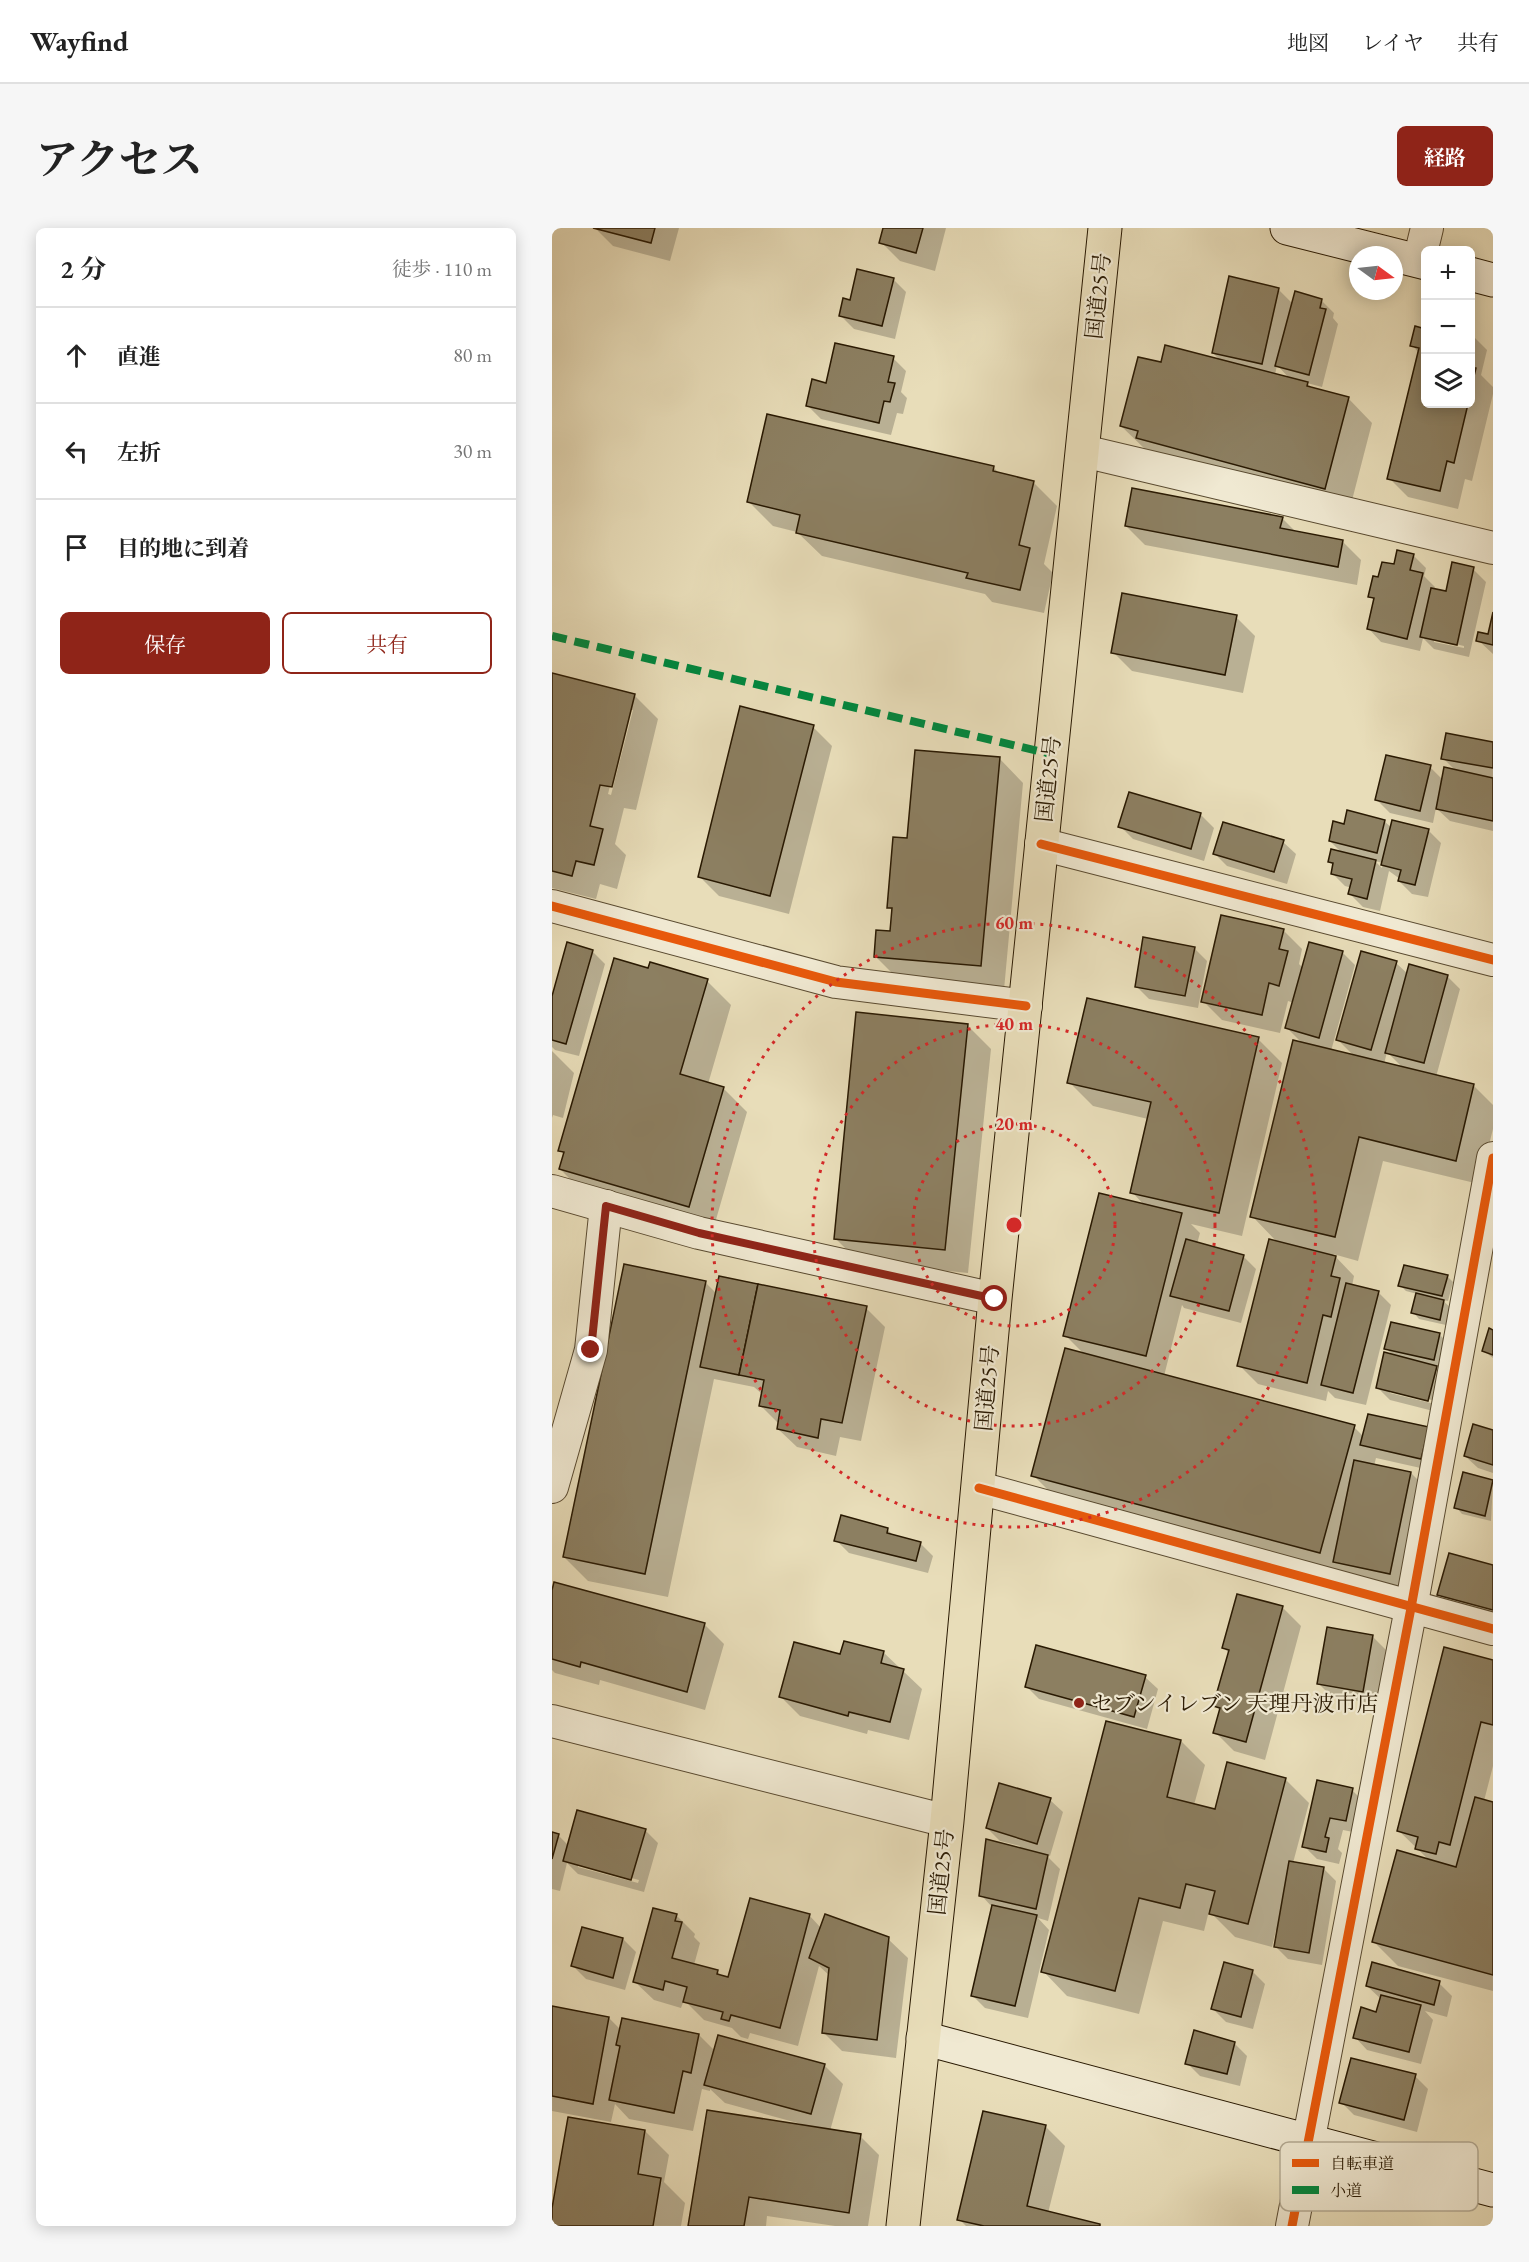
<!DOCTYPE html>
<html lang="ja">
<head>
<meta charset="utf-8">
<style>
  body { margin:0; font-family:"EB Garamond","Noto Serif JP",serif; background:#f6f6f6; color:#222 }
  .controls { position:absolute; right:18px; top:18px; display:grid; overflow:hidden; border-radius:9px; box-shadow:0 3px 15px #0003 }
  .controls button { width:54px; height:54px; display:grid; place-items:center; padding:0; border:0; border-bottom:2px solid #e0e0e0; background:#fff; color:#222; font:30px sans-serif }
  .compass { position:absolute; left:797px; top:18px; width:54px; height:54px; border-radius:50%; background:#fff; box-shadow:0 3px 15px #0003; rotate:105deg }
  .stop { position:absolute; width:18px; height:18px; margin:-14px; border:4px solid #8f2418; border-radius:50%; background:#fff }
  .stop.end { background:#8f2418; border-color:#fff; box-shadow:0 2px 6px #0008 }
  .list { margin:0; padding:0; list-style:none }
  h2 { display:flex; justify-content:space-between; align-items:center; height:78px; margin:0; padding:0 24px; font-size:26px }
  h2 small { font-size:20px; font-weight:400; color:#767676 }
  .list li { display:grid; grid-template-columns:39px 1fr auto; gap:18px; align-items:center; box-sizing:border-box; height:96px; padding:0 24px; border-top:2px solid #e0e0e0 }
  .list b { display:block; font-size:22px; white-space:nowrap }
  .list em { font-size:20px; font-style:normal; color:#767676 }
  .actions { display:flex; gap:12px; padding:18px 24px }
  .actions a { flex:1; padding:14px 0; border:2px solid #8f2418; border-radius:9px; text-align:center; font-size:21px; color:#8f2418 }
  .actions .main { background:#8f2418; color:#fff }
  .icon { flex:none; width:33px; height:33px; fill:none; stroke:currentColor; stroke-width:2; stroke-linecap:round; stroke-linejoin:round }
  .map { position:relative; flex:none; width:941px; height:1998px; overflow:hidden; border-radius:9px }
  header { display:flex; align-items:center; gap:36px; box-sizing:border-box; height:84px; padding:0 30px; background:#fff; border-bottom:2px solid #e0e0e0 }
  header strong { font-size:28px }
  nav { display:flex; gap:33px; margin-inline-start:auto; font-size:21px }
  .intro { display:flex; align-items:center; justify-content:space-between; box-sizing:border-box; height:144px; padding:0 36px }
  h1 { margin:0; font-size:42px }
  .button { padding:15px 27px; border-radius:9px; background:#8f2418; color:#fff; font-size:21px; font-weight:700 }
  main { display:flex; gap:36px; padding:0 36px }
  aside { flex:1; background:#fff; border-radius:9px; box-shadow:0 3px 15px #0003 }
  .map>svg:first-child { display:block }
  .shadow { fill:#0003; fill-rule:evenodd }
  .building { fill:#8c7f61; stroke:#291902; stroke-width:1.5 }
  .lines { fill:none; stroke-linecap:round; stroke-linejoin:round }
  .street-casing { stroke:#594a30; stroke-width:34 }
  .secondary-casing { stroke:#291902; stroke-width:35 }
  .highway-casing { stroke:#291902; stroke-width:35 }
  .street { stroke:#f0e9d2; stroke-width:32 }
  .secondary { stroke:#f0e9d2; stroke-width:33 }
  .highway { stroke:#e8ddb9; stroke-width:33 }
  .quiet { stroke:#00873e; stroke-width:8; stroke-dasharray:15 8; stroke-linecap:butt }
  .cycleway-casing { stroke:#f0e9d2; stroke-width:13 }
  .cycleway { stroke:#e8590c; stroke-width:9 }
  .route { stroke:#8f2418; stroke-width:8 }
  .ring { fill:none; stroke:#d62828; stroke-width:3; stroke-dasharray:3 6 }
  .poi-dot { fill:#8f2418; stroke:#f0e9d2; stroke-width:2 }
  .labels { text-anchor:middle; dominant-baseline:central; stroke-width:4.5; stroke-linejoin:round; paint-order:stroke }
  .street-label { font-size:22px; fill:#291902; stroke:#f0e9d2 }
  .poi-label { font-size:22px; fill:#291902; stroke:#f0e9d2; text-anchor:start }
  .key { fill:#f0e9d2; stroke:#b4ab94; stroke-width:1.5 }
  .key-label { font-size:16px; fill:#291902 }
  .centre { fill:#d62828; stroke:#f0e9d2; stroke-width:3 }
  .ring-label { font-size:18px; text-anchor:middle; font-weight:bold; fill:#d62828; stroke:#f0e9d2; stroke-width:4.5; stroke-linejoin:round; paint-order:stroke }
</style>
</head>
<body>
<header>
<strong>Wayfind</strong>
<nav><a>地図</a><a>レイヤ</a><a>共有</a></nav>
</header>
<div class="intro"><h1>アクセス</h1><a class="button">経路</a></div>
<main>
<aside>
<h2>2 分<small>徒歩 · 110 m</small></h2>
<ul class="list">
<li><svg class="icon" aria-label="ahead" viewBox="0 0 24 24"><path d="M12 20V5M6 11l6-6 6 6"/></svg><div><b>直進</b></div><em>80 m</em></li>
<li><svg class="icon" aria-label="left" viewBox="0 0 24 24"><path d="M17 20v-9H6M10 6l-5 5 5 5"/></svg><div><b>左折</b></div><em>30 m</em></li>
<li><svg class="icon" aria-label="arrive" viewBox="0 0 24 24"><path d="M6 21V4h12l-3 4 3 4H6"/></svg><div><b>目的地に到着</b></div></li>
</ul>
<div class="actions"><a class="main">保存</a><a>共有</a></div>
</aside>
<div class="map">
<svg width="941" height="1998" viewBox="0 0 941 1998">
  <rect width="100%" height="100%" fill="#e8ddb9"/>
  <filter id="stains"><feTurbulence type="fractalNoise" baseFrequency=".00333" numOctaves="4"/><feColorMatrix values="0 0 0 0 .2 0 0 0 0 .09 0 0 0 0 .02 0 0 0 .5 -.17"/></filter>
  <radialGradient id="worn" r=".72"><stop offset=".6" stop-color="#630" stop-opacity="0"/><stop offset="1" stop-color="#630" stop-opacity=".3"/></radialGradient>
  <g class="shadow">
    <path d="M43,0H127L118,33L61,18Z"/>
    <path d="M333,0H394L383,43L348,33L329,14Z"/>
    <path d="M341,51L354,64L343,111L302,101L289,88L299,74Z"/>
    <path d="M726,61L741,76L769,72L782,85L781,90L786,96L770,159L755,155L761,161L796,170L820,195L797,284L594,222L569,198L610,136L670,134L661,125ZM725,137L738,151L723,147Z"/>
    <path d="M873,93L874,176H918V105L935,122L929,147L941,159V166L920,253L913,251L906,281L856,269L837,250L867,125L860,117L871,102Z"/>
    <path d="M341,130L354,143L349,164L355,170L351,186L345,185L339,207L269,191L256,178L276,157Z"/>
    <path d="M441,239L449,247L481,254L505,278L492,336L501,345L492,385L440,374L433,366L270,328L245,304L221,298L197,274Z"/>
    <path d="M730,290L744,304L790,313L809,332L805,357L593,317L574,298Z"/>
    <path d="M861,327L874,340L872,348L883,359L882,362L895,365L921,341L934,354L917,429L882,421L871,410L868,423L829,414L817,401L823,373L818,368L827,351ZM882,411L912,418V420L882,414Z"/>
    <path d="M684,389L703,408L691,465L580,443L561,424Z"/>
    <path d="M941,391V426L926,412L937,408Z"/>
    <path d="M0,446L82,467L106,491L84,582L72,580L63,616L74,627L65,661L48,656L44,671L0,660ZM77,482H81L59,567L56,566Z"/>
    <path d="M261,499L280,518L237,686L167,668L148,649Z"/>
    <path d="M941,515V603L898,593L884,580L881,595L838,585L825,572L878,539L891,552L904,543L891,530Z"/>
    <path d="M447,530L471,555L452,762L347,752L323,728L340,704L342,684L336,679L357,611Z"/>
    <path d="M578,565L649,587L662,600L652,633L581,611L568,598Z"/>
    <path d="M832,593L840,600L876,602L889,615L876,669L860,666L847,653L848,651L837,643L828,683L811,679L798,666L800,660L793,658L780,645L782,638L777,634L791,626L778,613L793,598ZM823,633L831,635L830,640Z"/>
    <path d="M731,614L744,626L735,656L675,638L662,625Z"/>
    <path d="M731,702L750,721L747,736L751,740L790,724L803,737L779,823L803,829L786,812L844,735L856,746L895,748L908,761L884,849L922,858L941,877V901L927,956L831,933L806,1033L781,1026L802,1048L800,1058L826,1064L839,1077L814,1177L783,1170L776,1163L774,1173L706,1156L687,1137L726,1015L700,988L751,816L735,800L742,775L736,773L728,805L670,792L651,773ZM835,824L851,840L832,836Z"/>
    <path d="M642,720L655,733L646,780L597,771L584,758Z"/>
    <path d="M40,723L53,736L27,828L3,822L0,819V773Z"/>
    <path d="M97,741L155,753L179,777L156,856L171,860L195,884L161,1002L32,965L8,941L12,927L8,922Z"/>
    <path d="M415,797L439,821L416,1045L307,1034L283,1010Z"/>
    <path d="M706,811L730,835L690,1008L639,996L648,1005L645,1016L691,1028L704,1041L689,1095L632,1080L630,1077L612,1148L802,1199L812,1209L876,1201L882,1243L824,1230L822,1238L859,1245L878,1264L857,1364L505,1271L481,1247L532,1126L513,1107L593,978L580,964L596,891L541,878L517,854Z"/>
    <path d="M0,823L22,845L11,890L1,887L0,890Z"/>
    <path d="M895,1048L901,1054L896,1073L890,1072L898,1079L894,1097L867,1091L861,1084L865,1066L854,1063L848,1057Z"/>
    <path d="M154,1055L165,1066L314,1080L333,1099L309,1213L288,1209L284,1228L245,1219L226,1201L227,1196L208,1177L210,1166L202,1159L162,1151L116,1369L36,1353L12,1329Z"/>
    <path d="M941,1103V1130L932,1123Z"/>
    <path d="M887,1106L900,1119L889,1185L838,1172L825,1159L842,1129L834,1120ZM838,1162L884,1173L883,1176L838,1165Z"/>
    <path d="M941,1204V1245L926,1240L913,1228Z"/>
    <path d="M913,1246L941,1254L939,1293L910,1286L904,1279Z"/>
    <path d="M335,1301L343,1309L368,1315L381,1328L376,1345L297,1325L284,1312Z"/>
    <path d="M941,1339V1390L900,1379L887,1366Z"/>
    <path d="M3,1355L153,1397L172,1416L153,1482L48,1452L47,1457L3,1445L0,1442V1367Z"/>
    <path d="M730,1379L749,1398L713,1532L682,1523L663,1504L669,1483L663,1478L677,1425L672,1420Z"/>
    <path d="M776,1401L821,1409L834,1422L824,1476L779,1468L766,1455Z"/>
    <path d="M331,1424L370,1461L357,1512L316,1502L315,1506L248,1488L229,1469L289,1428Z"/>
    <path d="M941,1433V1538L932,1573L941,1575V1763L846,1738L822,1714L878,1633L847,1603Z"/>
    <path d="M593,1449L606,1461L595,1501L487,1471L474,1458Z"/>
    <path d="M629,1513L653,1537L642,1577L664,1583L733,1551L757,1575L741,1635L771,1640L784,1653L770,1737L736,1731L723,1718L726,1703L724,1702L720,1719L683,1709L657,1683L652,1703L611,1693L587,1786L515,1768L491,1743Z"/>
    <path d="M800,1562L813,1575L806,1605L791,1602L786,1621L790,1625L787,1636L765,1631L752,1618Z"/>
    <path d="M498,1572L511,1584L498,1628L493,1626L508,1641L496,1693L486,1690L497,1702L476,1790L433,1780L420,1767L441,1680L429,1667L468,1618L448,1613L435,1600Z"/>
    <path d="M93,1602L106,1615L92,1664L26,1646L15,1635L8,1663L0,1661V1605L6,1607L17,1618ZM26,1636L87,1652L86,1655L26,1639Z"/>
    <path d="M124,1687L143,1706L142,1709L148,1715L142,1737L165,1743L171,1750L177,1751L257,1687L269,1700L336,1711L356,1730L344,1830L290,1823L271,1804L278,1748L267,1738L246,1818L198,1805L196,1811L189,1809L180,1800L152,1792L132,1772L129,1780L102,1772L83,1754Z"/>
    <path d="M71,1711L84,1724L73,1762L34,1751L21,1738Z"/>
    <path d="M700,1743L713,1756L701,1801L674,1794L661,1781Z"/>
    <path d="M887,1755L900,1768L895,1789L873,1783L881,1792L869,1836L815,1822L803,1809L825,1785L829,1771L815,1758Z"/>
    <path d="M0,1780L57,1790L69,1802L147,1807L163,1823L272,1837L291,1856L278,1903L308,1908L327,1927L316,1998H283L215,1988L214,1998H138L249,1896L173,1875L158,1861V1863L150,1861L141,1903L77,1891L63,1876L59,1894L0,1883Z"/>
    <path d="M682,1815L695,1828L688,1858L648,1848L635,1835Z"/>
    <path d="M863,1848L876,1861L865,1904L802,1887L789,1874Z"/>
    <path d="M494,1899L513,1918L496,1985L548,1998H414L407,1991Z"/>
    <path d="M93,1903L117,1927L112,1954L133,1975L129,1998H0V1989Z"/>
  </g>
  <g class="building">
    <path d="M41,0H103L99,15Z"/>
    <path d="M331,0H371L364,25L327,15Z"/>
    <path d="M305,41L342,50L330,98L287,88L291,70L298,72Z"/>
    <path d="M677,48L727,60L710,136L660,125Z"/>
    <path d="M743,63L770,71L768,80L774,81L757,147L723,138Z"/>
    <path d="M872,91L874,176H916L902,235L895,233L888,263L835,251L867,120L858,118L863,98L870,100Z"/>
    <path d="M283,115L342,128L336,154L343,155L338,174L332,173L327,195L254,178L260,151L274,155Z"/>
    <path d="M613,117L756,154L755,158L797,169L773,261L584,210L586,203L568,198L586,129L609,134Z"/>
    <path d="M918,139L924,140L918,164Z"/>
    <path d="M215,186L442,238L441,243L482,253L467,317L478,320L468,362L414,350L416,345L244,305L248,287L195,274Z"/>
    <path d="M580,260L731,289L728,300L791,312L786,339L573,298Z"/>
    <path d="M845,322L862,326L858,342L871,345L855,411L815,401L822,370L816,369L821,348L826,349L830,334L842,336Z"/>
    <path d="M900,334L922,339L905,417L868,409L879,360L894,363Z"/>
    <path d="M570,365L685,387L673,447L559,425Z"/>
    <path d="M941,384V417L924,413L926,404L936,406Z"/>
    <path d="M0,445L83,466L60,559L48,557L38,598L51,601L42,637L24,633L20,648L0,643Z"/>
    <path d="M188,478L262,497L218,668L146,649Z"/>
    <path d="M894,505L941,514V540L889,531Z"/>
    <path d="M363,522L448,529L429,738L322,729L324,702L338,703L340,680H335L341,609L355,610Z"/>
    <path d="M834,527L879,537L868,583L823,572Z"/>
    <path d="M892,539L941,550V593L884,581Z"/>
    <path d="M577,564L649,585L639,621L566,599Z"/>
    <path d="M795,582L833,592L825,625L777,613L781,593L792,596Z"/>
    <path d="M840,592L877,601L863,657L846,653L849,642L829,637Z"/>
    <path d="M671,594L732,612L722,644L661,626Z"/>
    <path d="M779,621L824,632L815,671L796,666L800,651L779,646L781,635L776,634Z"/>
    <path d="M669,687L732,701L727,721L736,723L727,758L717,755L710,787L649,774Z"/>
    <path d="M591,709L643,719L633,768L583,759Z"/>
    <path d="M15,714L41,722L14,816L0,812V768Z"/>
    <path d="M757,714L791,723L767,810L733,800Z"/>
    <path d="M809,723L845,733L819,822L784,812Z"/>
    <path d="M62,730L96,740L98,734L156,751L128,846L172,859L137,979L7,941L12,924L6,923Z"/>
    <path d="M857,736L896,747L872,835L833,825Z"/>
    <path d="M535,770L707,809L667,985L578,965L599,874L515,855Z"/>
    <path d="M304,784L416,796L393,1022L282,1011Z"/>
    <path d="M741,812L922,856L904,933L807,909L783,1009L698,989Z"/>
    <path d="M547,965L630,985L594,1128L511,1108Z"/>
    <path d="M634,1011L692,1027L677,1083L618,1068Z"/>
    <path d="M717,1011L784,1028L779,1048L788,1050L779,1089L771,1087L755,1155L685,1138Z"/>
    <path d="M72,1036L154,1053L93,1346L11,1329Z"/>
    <path d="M852,1037L896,1047L890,1068L846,1058Z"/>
    <path d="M167,1048L206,1056L187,1147L148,1139Z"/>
    <path d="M794,1055L827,1063L801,1165L769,1157Z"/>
    <path d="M206,1056L315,1078L290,1195L269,1191L266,1210L225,1201L228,1182L207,1178L212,1152L187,1147Z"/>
    <path d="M864,1065L892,1072L888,1092L859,1085Z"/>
    <path d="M839,1094L888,1105L882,1132L832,1121Z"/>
    <path d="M937,1100L941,1102V1127L930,1123Z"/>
    <path d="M513,1120L803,1197L768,1325L479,1248Z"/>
    <path d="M832,1124L885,1138L876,1173L824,1160Z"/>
    <path d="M816,1186L877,1199L869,1231L808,1217Z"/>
    <path d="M921,1196L941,1202V1237L912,1228Z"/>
    <path d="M802,1232L859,1244L838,1346L781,1334Z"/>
    <path d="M911,1244L941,1252L933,1288L902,1280Z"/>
    <path d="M289,1287L336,1300L335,1305L369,1314L364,1333L282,1313Z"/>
    <path d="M897,1325L941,1337V1382L885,1367Z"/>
    <path d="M2,1354L153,1395L135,1464L29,1434L28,1439L0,1431V1362Z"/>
    <path d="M685,1366L731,1378L694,1514L661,1505L668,1480L661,1478L677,1422L670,1420Z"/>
    <path d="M775,1399L821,1407L811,1464L765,1456Z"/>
    <path d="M292,1413L332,1423L329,1435L352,1441L338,1494L297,1484L296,1488L227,1469L242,1414L288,1426Z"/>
    <path d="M484,1417L594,1447L582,1489L473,1459Z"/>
    <path d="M892,1419L941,1432V1497L929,1494L898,1617L887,1614L884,1626L863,1621L866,1609L845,1603Z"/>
    <path d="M554,1493L629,1512L615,1569L663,1581L675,1534L734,1550L696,1696L657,1686L663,1663L634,1656L628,1680L587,1670L563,1763L489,1744Z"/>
    <path d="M765,1552L801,1560L794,1593L778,1590L773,1609L777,1610L774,1624L750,1619Z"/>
    <path d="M447,1555L499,1570L485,1616L434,1600Z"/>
    <path d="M923,1569L941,1574V1747L820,1714L845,1622L904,1639Z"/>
    <path d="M25,1582L94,1601L79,1652L11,1633Z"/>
    <path d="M0,1604L7,1606L0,1631Z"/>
    <path d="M434,1611L496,1627L484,1681L427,1668Z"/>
    <path d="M737,1633L772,1639L757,1725L722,1719Z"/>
    <path d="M198,1670L258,1686L228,1800L179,1787L177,1793L169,1791L171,1784L131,1774L135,1759L113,1753L111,1762L81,1754L101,1680L125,1686L123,1693L130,1694L120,1730L166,1742L165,1746L176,1749Z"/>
    <path d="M440,1677L485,1687L463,1778L419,1768Z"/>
    <path d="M273,1686L337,1709L325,1812L270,1805L277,1740L257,1730Z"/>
    <path d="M30,1699L71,1710L61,1750L19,1738Z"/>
    <path d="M672,1734L701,1742L689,1789L659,1781Z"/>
    <path d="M820,1734L888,1753L882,1777L814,1758Z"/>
    <path d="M829,1767L869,1777L857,1824L801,1810L809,1779L824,1784Z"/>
    <path d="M0,1778L57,1789L41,1876L0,1868Z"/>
    <path d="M70,1790L147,1806L139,1845L131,1843L122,1885L57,1872L68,1818L64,1817Z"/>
    <path d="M642,1802L683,1814L675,1846L633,1836Z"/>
    <path d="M166,1807L273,1836L259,1886L152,1857Z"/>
    <path d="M799,1830L864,1846L852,1892L787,1875Z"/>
    <path d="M155,1882L309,1906L297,1985L197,1969L192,1998H136Z"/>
    <path d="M431,1883L494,1897L475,1978L548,1996V1998H432L405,1992Z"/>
    <path d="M16,1889L93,1902L86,1946L109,1950L101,1998H0V1980Z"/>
  </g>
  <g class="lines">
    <defs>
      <g id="street">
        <path d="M867,33L875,0"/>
        <path d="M531,223L941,320"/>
        <path d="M489,616L941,732"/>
        <path d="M0,678L284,754L474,778"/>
        <path d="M0,963L147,1005L443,1071"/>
        <path d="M0,1259L39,1122L54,978"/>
        <path d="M427,1260L941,1401"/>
        <path d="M0,1493L395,1593"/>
        <path d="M740,1998L859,1380L941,930"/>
      </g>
      <g id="secondary">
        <path d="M735,0L874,35"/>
        <path d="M918,46L941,52"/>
        <path d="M371,1810L941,1962"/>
      </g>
      <path id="highway" d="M351,1998L395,1593L443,1071L553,0"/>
    </defs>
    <use href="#street" class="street-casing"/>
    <use href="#secondary" class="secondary-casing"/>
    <use href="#highway" class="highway-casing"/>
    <use href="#street" class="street"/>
    <use href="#secondary" class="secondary"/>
    <use href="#highway" class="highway"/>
    <path class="quiet" d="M0,408L499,526"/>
    <defs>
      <g id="cycleway">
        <path d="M489,616L941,732"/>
        <path d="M0,678L284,754L474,778"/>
        <path d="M427,1260L941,1401"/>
        <path d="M740,1998L859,1380L941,930"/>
      </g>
    </defs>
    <use href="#cycleway" class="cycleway-casing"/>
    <use href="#cycleway" class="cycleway"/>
  </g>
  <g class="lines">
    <path class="route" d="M39,1122L54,978L147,1005L443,1071"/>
  </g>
  <g class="ring">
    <circle cx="462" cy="997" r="101"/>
    <circle cx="462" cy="997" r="201"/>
    <circle cx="462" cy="997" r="302"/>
  </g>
  <circle class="poi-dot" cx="527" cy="1475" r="6"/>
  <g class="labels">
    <g class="street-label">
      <text transform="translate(546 68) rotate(-84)">国道25号</text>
      <text transform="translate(496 551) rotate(-84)">国道25号</text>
      <text transform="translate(435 1160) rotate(-85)">国道25号</text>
      <text transform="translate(389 1644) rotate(-84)">国道25号</text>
    </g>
    <g class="poi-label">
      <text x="539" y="1475">セブンイレブン 天理丹波市店</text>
    </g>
  </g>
  <rect x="728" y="1914" width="198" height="69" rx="9" class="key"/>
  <rect x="740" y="1931" width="27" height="8" fill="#e8590c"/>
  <rect x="740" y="1958" width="27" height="8" fill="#00873e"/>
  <g class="key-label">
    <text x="778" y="1941">自転車道</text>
    <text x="778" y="1968">小道</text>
  </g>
  <circle cx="462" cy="997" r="9" class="centre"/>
  <g class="ring-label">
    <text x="462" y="701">60 m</text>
    <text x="462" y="802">40 m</text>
    <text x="462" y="902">20 m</text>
  </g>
  <rect width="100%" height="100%" filter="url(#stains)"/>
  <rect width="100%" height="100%" fill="url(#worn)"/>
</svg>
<div class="controls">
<button>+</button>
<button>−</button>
<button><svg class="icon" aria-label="layers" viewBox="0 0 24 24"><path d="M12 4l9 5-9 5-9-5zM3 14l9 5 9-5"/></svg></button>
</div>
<svg class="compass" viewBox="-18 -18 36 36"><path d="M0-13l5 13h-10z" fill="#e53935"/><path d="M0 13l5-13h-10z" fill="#767676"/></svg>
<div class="stop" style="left:443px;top:1071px"></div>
<div class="stop end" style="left:39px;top:1122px"></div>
</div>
</main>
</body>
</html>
